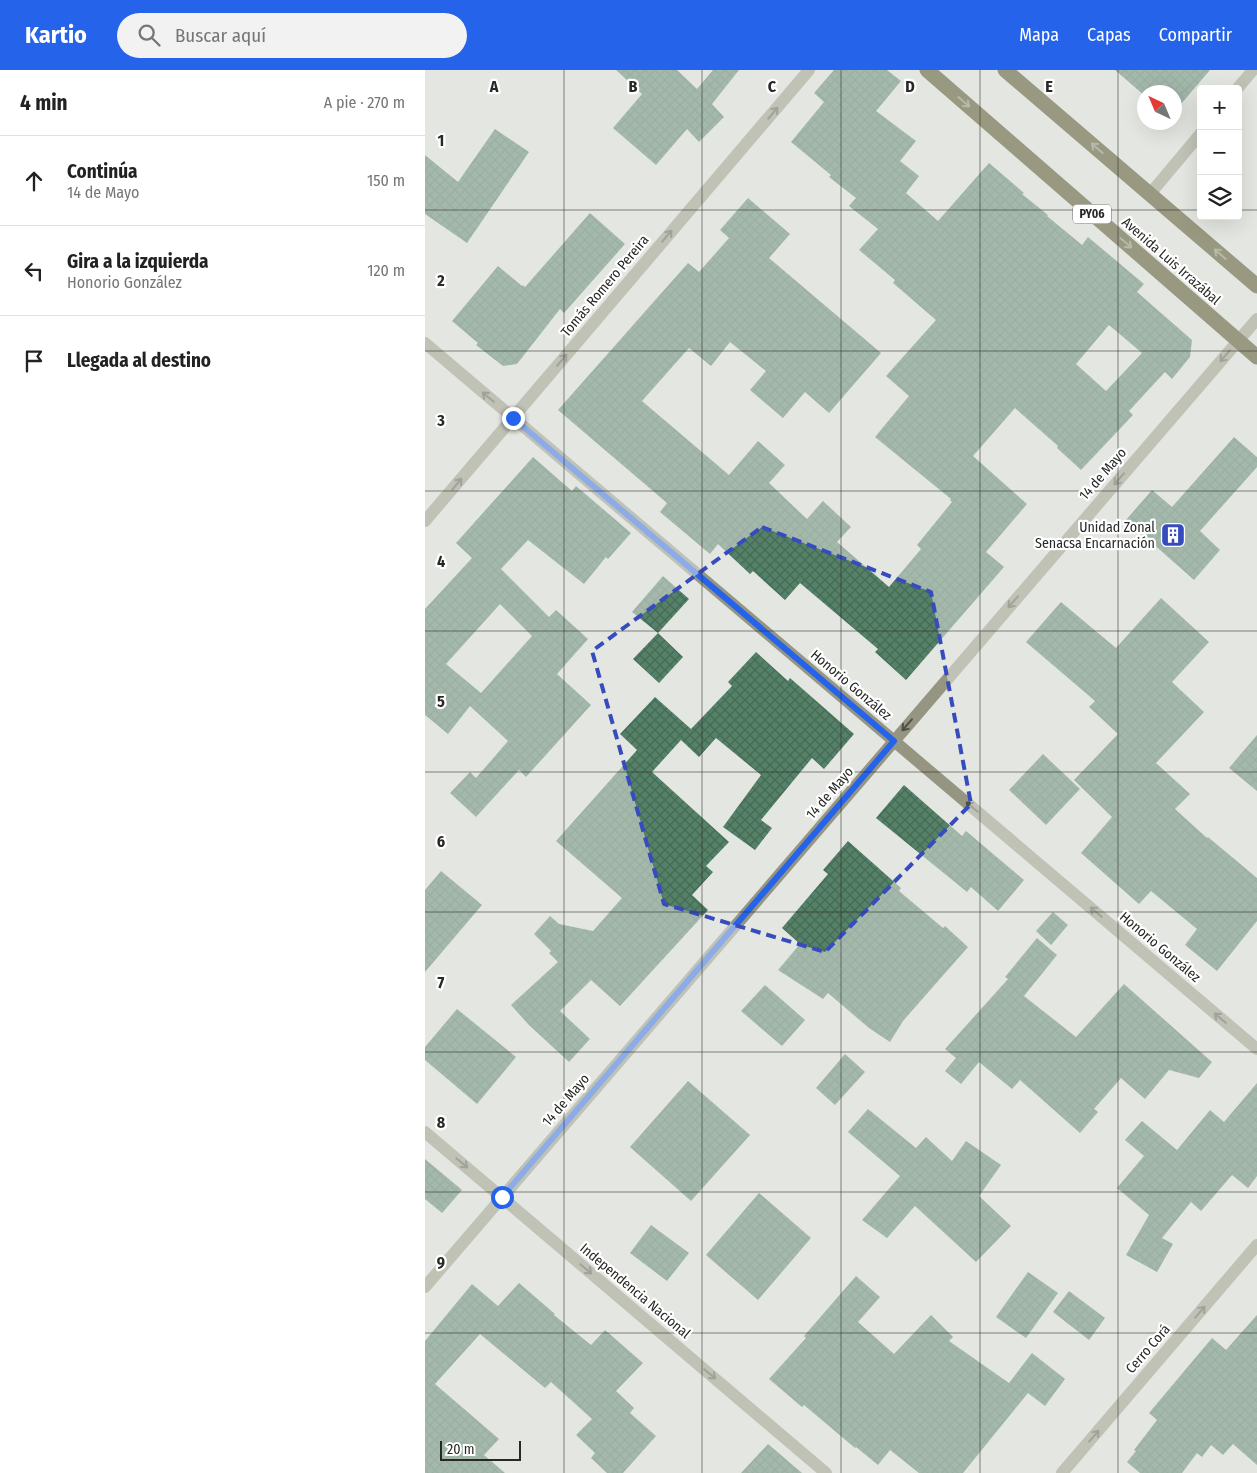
<!DOCTYPE html>
<html lang="es">
<head>
<meta charset="utf-8">
<style>
  body { margin:0; font-family:"Fira Sans Condensed",sans-serif; background:#f2f2f2; color:#222 }
  .controls { position:absolute; right:15px; top:15px; display:grid; overflow:hidden; border-radius:5px; box-shadow:0 5px 20px #0002 }
  .controls button { width:45px; height:45px; display:grid; place-items:center; padding:0; border:0; border-bottom:1px solid #e0e0e0; background:#fff; color:#222; font:25px sans-serif }
  .compass { position:absolute; left:712px; top:15px; width:45px; height:45px; border-radius:50%; background:#fff; box-shadow:0 5px 20px #0002; rotate:316deg }
  .scale { position:absolute; left:15px; bottom:12px; width:81px; box-sizing:border-box; padding-left:5px; border:2px solid #282927; border-top:0; font-size:14px; line-height:18px; white-space:nowrap; color:#282927; -webkit-text-stroke:4px #fff; paint-order:stroke }
  .stop { position:absolute; width:15px; height:15px; margin:-11px; border:4px solid #2563eb; border-radius:50%; background:#fff }
  .stop.end { background:#2563eb; border-color:#fff; box-shadow:0 1px 5px #0008 }
  .list { margin:0; padding:0; list-style:none }
  h2 { display:flex; justify-content:space-between; align-items:center; height:65px; margin:0; padding:0 20px; font-size:21px }
  h2 small { font-size:16px; font-weight:400; color:#767676 }
  .list li { display:grid; grid-template-columns:32px 1fr auto; gap:15px; align-items:center; box-sizing:border-box; height:90px; padding:0 20px; border-top:1px solid #e0e0e0 }
  .list b { display:block; font-size:19px; white-space:nowrap }
  .list p { margin:0; font-size:16px; white-space:nowrap; color:#767676 }
  .list em { font-size:16px; font-style:normal; color:#767676 }
  .icon { flex:none; width:28px; height:28px; fill:none; stroke:currentColor; stroke-width:2; stroke-linecap:round; stroke-linejoin:round }
  .map { position:relative; flex:none; width:832px; height:1403px; overflow:hidden }
  header { display:flex; align-items:center; gap:30px; box-sizing:border-box; height:70px; padding:0 25px; background:#2563eb; color:#fff }
  header strong { font-size:24px }
  nav { display:flex; gap:28px; margin-inline-start:auto; font-size:18px }
  .search { width:350px; height:45px; background:#f2f2f2; display:flex; align-items:center; gap:12px; box-sizing:border-box; padding:0 18px; border-radius:28px; color:#767676; font-size:19px }
  main { display:flex }
  aside { flex:1; background:#fff }
  .map>svg:first-child { display:block }
  .building { fill:url(#building-cross-hatch); fill-rule:evenodd }
  .lines { fill:none; stroke-linecap:round; stroke-linejoin:round }
  .minor { stroke:#969581; stroke-width:12 }
  .highway { stroke:#3f3b0e; stroke-width:15 }
  .oneway { stroke:#828062 }
  .oneway2 { stroke:#4e4f46 }
  .route { stroke:#2563eb; stroke-width:6 }
  .marked { fill:none; stroke:#364cbe; stroke-width:4; stroke-dasharray:10 6; stroke-linejoin:round }
  .grid { fill:none; stroke:#282927; stroke-width:1; stroke-opacity:0.55 }
  .labels { text-anchor:middle; dominant-baseline:central; stroke-width:4.5; stroke-linejoin:round; paint-order:stroke }
  .shield { fill:#fff; stroke:#686968; stroke-width:1 }
  .shield-label { font-size:12px; font-weight:bold; fill:#282927 }
  .street-label { font-size:14px; fill:#282927; stroke:#fff }
  .poi-label { font-size:14px; fill:#282927; stroke:#fff; text-anchor:end }
  .grid-label { font-size:16px; text-anchor:middle; font-weight:bold; fill:#282927; stroke:#fff; stroke-width:4.5; stroke-linejoin:round; paint-order:stroke }
</style>
</head>
<body>
<header>
<strong>Kartio</strong>
<div class="search"><svg class="icon" aria-label="search" viewBox="0 0 24 24"><circle cx="10" cy="10" r="6"/><path d="M15 15l6 6"/></svg>Buscar aquí</div>
<nav><a>Mapa</a><a>Capas</a><a>Compartir</a></nav>
</header>
<main>
<aside>
<h2>4 min<small>A pie · 270 m</small></h2>
<ul class="list">
<li><svg class="icon" aria-label="ahead" viewBox="0 0 24 24"><path d="M12 20V5M6 11l6-6 6 6"/></svg><div><b>Continúa</b><p>14 de Mayo</p></div><em>150 m</em></li>
<li><svg class="icon" aria-label="left" viewBox="0 0 24 24"><path d="M17 20v-9H6M10 6l-5 5 5 5"/></svg><div><b>Gira a la izquierda</b><p>Honorio González</p></div><em>120 m</em></li>
<li><svg class="icon" aria-label="arrive" viewBox="0 0 24 24"><path d="M6 21V4h12l-3 4 3 4H6"/></svg><div><b>Llegada al destino</b></div></li>
</ul>
</aside>
<div class="map">
<svg width="832" height="1403" viewBox="0 0 832 1403">
  <defs>
    <pattern id="building-cross-hatch" width="8" height="8" patternUnits="userSpaceOnUse" patternTransform="scale(1.25)"><rect width="8" height="8" fill="#548168"/><path d="M0 0l8 8M0 8l8-8" fill="none" stroke="#466a56"/></pattern>
  </defs>
  <rect width="100%" height="100%" fill="#e4e7e1"/>
  <g class="building">
    <path d="M191,0H252L272,19L288,0H314L287,34L299,47L274,72L262,59L231,95L188,58L217,24Z"/>
    <path d="M409,0H462L476,11L451,41L491,71L475,91L494,106L481,123L513,151L564,93L599,123L597,124L623,145L622,146L657,175L663,167L719,214L712,222L767,270L765,287L747,309L740,302L704,341L708,345L656,400L632,378L633,376L590,338L548,386L602,434L561,482L579,497L481,610L450,582L453,579L375,513L360,530L328,501L325,504L293,474L285,484L235,442L242,433L133,340L263,193L274,202L304,168L295,160L323,128L365,164L344,188L456,283L404,343L380,322L358,348L325,320L341,301L305,272L286,296L264,278L217,331L304,405L333,371L360,395L344,413L382,449L398,431L426,457L412,472L464,517L496,479L492,475L527,432L525,430L526,429L450,367L484,326L461,306L511,250L468,213L470,210L434,180L453,159L424,136L431,128L404,107L406,105L366,72L399,32L389,23ZM684,255L717,283L681,321L651,294Z"/>
    <path d="M690,0H785L750,41V22H720V26Z"/>
    <path d="M70,59L104,82L42,173L0,144V85L33,112Z"/>
    <path d="M165,143L200,174L139,243L135,239L92,294L78,296L51,275L53,273L27,251L73,196L97,216L98,215L100,217Z"/>
    <path d="M809,367L832,387V397L775,461L795,480L769,510L701,450L727,420L747,437Z"/>
    <path d="M108,387L147,421L151,416L206,463L183,489L181,487L159,514L103,470L76,499L124,547L131,540L163,569L132,604L166,635L101,707L94,700L51,747L25,723L45,702L51,708L83,671L45,636L23,664L0,645V539L47,488L31,473ZM75,534L107,566L56,623L21,594Z"/>
    <path d="M238,506L264,529L233,563L207,542Z"/>
    <path d="M736,528L784,572L747,612L779,642L731,693L765,724L750,739L782,768L783,767L832,808V851L792,901L760,875L772,859L726,821L714,834L656,783L687,747L649,710L693,664L664,637L670,631L601,572L636,532L691,578Z"/>
    <path d="M233,563L258,587L234,613L208,589Z"/>
    <path d="M331,582L363,611L365,608L429,664L399,699L387,688L336,750L347,758L330,780L298,757L336,705L291,668L274,687L256,670L227,702L304,772L281,796L288,802L267,825L283,840L195,936L166,910L135,941L165,969L144,992L104,955L86,935L133,892L124,883L126,881L109,864L125,846L134,854L168,861L197,828L131,771L212,680L195,664L230,627L266,659L307,616L303,612Z"/>
    <path d="M832,665V721L804,698Z"/>
    <path d="M618,684L655,719L621,755L584,720Z"/>
    <path d="M479,715L537,766L541,761L599,810L573,841L546,817L542,822L451,748Z"/>
    <path d="M423,771L476,818L474,821L518,858L520,856L543,877L478,951L465,972L444,958L403,923L398,929L353,900L375,874L357,858L403,804L398,800Z"/>
    <path d="M16,801L57,835L0,902V820Z"/>
    <path d="M628,842L643,855L626,875L611,861Z"/>
    <path d="M612,868L632,885L599,926L651,967L699,914L787,992L774,1008L744,1000L720,1029L696,1008L669,1039L673,1042L655,1063L595,1010L587,1019L554,992L536,1014L520,1001L531,988L520,979L583,909L580,907Z"/>
    <path d="M340,915L380,950L357,976L316,941Z"/>
    <path d="M32,939L91,987L52,1034L0,990V977Z"/>
    <path d="M420,984L440,1002L410,1035L391,1018Z"/>
    <path d="M263,1011L325,1065L266,1131L205,1077Z"/>
    <path d="M832,1013V1106L823,1118L807,1105L776,1141L766,1132L737,1168L748,1174L732,1202L701,1185L724,1145L692,1118L719,1086L700,1070L717,1051L752,1080L785,1040L799,1052Z"/>
    <path d="M443,1039L491,1078L501,1067L527,1091L541,1071L576,1095L554,1126L586,1156L551,1192L490,1136L462,1168L437,1150L475,1106L423,1062Z"/>
    <path d="M0,1089L37,1120L17,1143L0,1129Z"/>
    <path d="M334,1123L386,1168L333,1230L281,1185Z"/>
    <path d="M226,1155L264,1183L242,1211L205,1183Z"/>
    <path d="M603,1202L633,1223L601,1268L571,1247Z"/>
    <path d="M431,1206L455,1227L433,1252L469,1284L506,1245L528,1267L524,1271L584,1313L607,1283L640,1309L620,1336L603,1323L538,1403H494L465,1380L453,1395L431,1377L430,1378L379,1335L377,1337L344,1309L381,1268L379,1266Z"/>
    <path d="M94,1213L130,1244L129,1245L166,1275L180,1260L218,1293L191,1321L209,1338L205,1343L231,1366L198,1403H182L166,1388L170,1383L151,1365L167,1349L126,1312L120,1318L55,1264L10,1314L74,1369L59,1385L80,1403H0V1271L47,1214L73,1236Z"/>
    <path d="M644,1221L680,1248L664,1270L628,1242Z"/>
    <path d="M832,1245V1395L808,1374L798,1385L786,1375L777,1387L772,1383L757,1403H715L702,1392L711,1381L709,1380L732,1350L724,1343L787,1268L801,1280Z"/>
    <path d="M343,1374L377,1403H316Z"/>
  </g>
  <g class="lines">
    <g class="minor">
      <path d="M812,19L828,0"/>
      <path d="M725,124L776,63"/>
      <path d="M0,273L832,979"/>
      <path d="M0,451L384,0"/>
      <path d="M0,1062L401,1403"/>
      <path d="M0,1217L832,249"/>
      <path d="M637,1403L832,1175"/>
    </g>
    <g class="highway">
      <path d="M502,0L832,287"/>
      <path d="M580,0L832,216"/>
    </g>
  </g>
  <defs><path id="oneway-shaft" d="M-6 0H5M1.5-3L5.5 0L1.5 3" fill="none" stroke-width="1.6" stroke-linecap="round" stroke-linejoin="round" transform="scale(1.25)"/></defs>
  <g class="oneway">
    <use href="#oneway-shaft" transform="translate(539 32) rotate(41)"/>
    <use href="#oneway-shaft" transform="translate(672 78) rotate(-139)"/>
    <use href="#oneway-shaft" transform="translate(701 173) rotate(41)"/>
    <use href="#oneway-shaft" transform="translate(795 184) rotate(-139)"/>
  </g>
  <g class="oneway2">
    <use href="#oneway-shaft" transform="translate(348 43) rotate(-50)"/>
    <use href="#oneway-shaft" transform="translate(242 166) rotate(-50)"/>
    <use href="#oneway-shaft" transform="translate(800 286) rotate(131)"/>
    <use href="#oneway-shaft" transform="translate(137 290) rotate(-50)"/>
    <use href="#oneway-shaft" transform="translate(63 327) rotate(-140)"/>
    <use href="#oneway-shaft" transform="translate(694 409) rotate(131)"/>
    <use href="#oneway-shaft" transform="translate(32 414) rotate(-50)"/>
    <use href="#oneway-shaft" transform="translate(588 532) rotate(131)"/>
    <use href="#oneway-shaft" transform="translate(482 655) rotate(131)"/>
    <use href="#oneway-shaft" transform="translate(547 737) rotate(-140)"/>
    <use href="#oneway-shaft" transform="translate(671 842) rotate(-140)"/>
    <use href="#oneway-shaft" transform="translate(795 948) rotate(-140)"/>
    <use href="#oneway-shaft" transform="translate(37 1093) rotate(40)"/>
    <use href="#oneway-shaft" transform="translate(161 1199) rotate(40)"/>
    <use href="#oneway-shaft" transform="translate(775 1242) rotate(-49)"/>
    <use href="#oneway-shaft" transform="translate(285 1304) rotate(40)"/>
    <use href="#oneway-shaft" transform="translate(669 1366) rotate(-49)"/>
  </g>
  <g class="lines">
    <path class="route" d="M77,1127L469,671L88,348"/>
  </g>
  <path d="M0 0H832V1403H0ZM337,457L506,522L546,734L400,882L239,834L167,581Z" fill="#e4e7e1" fill-opacity=".55" fill-rule="evenodd"/>
  <path class="marked" d="M337,457L506,522L546,734L400,882L239,834L167,581Z"/>
  <path class="grid" d="M139,0V1403M277,0V1403M416,0V1403M555,0V1403M693,0V1403M0,140H776M813,140H832M0,281H832M0,421H832M0,561H832M0,702H832M0,842H832M0,982H832M0,1122H832M0,1263H832"/>
  <defs>
    <symbol id="building-square" viewBox="-11 -11 22 22"><rect x="-9" y="-9" width="18" height="18" rx="4" fill="#364cbe" stroke="#fff"/><path d="M-4-6H4V6H1V3H-1V6H-4ZM-2.5-4.3h1.7v1.8h-1.7ZM.8-4.3h1.7v1.8H.8ZM-2.5-1h1.7V.8h-1.7ZM.8-1h1.7V.8H.8Z" fill="#fff"/></symbol>
  </defs>
  <g fill-rule="evenodd">
    <use href="#building-square" x="734" y="451" width="28" height="28"/>
  </g>
  <g class="labels">
    <rect class="shield" x="648" y="134.5" width="38" height="19" rx="4"/>
    <g class="shield-label">
      <text x="667" y="144">PY06</text>
    </g>
    <g class="street-label">
      <text transform="translate(746 191) rotate(41)">Avenida Luis Irrazábal</text>
      <text transform="translate(180 216) rotate(-50)">Tomás Romero Pereira</text>
      <text transform="translate(678 404) rotate(-49)">14 de Mayo</text>
      <text transform="translate(426 615) rotate(40)">Honorio González</text>
      <text transform="translate(405 723) rotate(-49)">14 de Mayo</text>
      <text transform="translate(735 877) rotate(40)">Honorio González</text>
      <text transform="translate(141 1030) rotate(-49)">14 de Mayo</text>
      <text transform="translate(210 1221) rotate(40)">Independencia Nacional</text>
      <text transform="translate(723 1279) rotate(-49)">Cerro Corá</text>
    </g>
    <g class="poi-label">
      <text x="730" y="457">Unidad Zonal<tspan x="730" dy="16">Senacsa Encarnación</tspan></text>
    </g>
  </g>
  <g class="grid-label">
    <text x="69" y="22">A</text>
    <text x="208" y="22">B</text>
    <text x="347" y="22">C</text>
    <text x="485" y="22">D</text>
    <text x="624" y="22">E</text>
    <text x="16" y="76">1</text>
    <text x="16" y="216">2</text>
    <text x="16" y="356">3</text>
    <text x="16" y="497">4</text>
    <text x="16" y="637">5</text>
    <text x="16" y="777">6</text>
    <text x="16" y="918">7</text>
    <text x="16" y="1058">8</text>
    <text x="16" y="1198">9</text>
  </g>
</svg>
<div class="controls">
<button>+</button>
<button>−</button>
<button><svg class="icon" aria-label="layers" viewBox="0 0 24 24"><path d="M12 4l9 5-9 5-9-5zM3 14l9 5 9-5"/></svg></button>
</div>
<svg class="compass" viewBox="-18 -18 36 36"><path d="M0-13l5 13h-10z" fill="#e53935"/><path d="M0 13l5-13h-10z" fill="#767676"/></svg>
<div class="scale">20 m</div>
<div class="stop" style="left:77px;top:1127px"></div>
<div class="stop end" style="left:88px;top:348px"></div>
</div>
</main>
</body>
</html>
